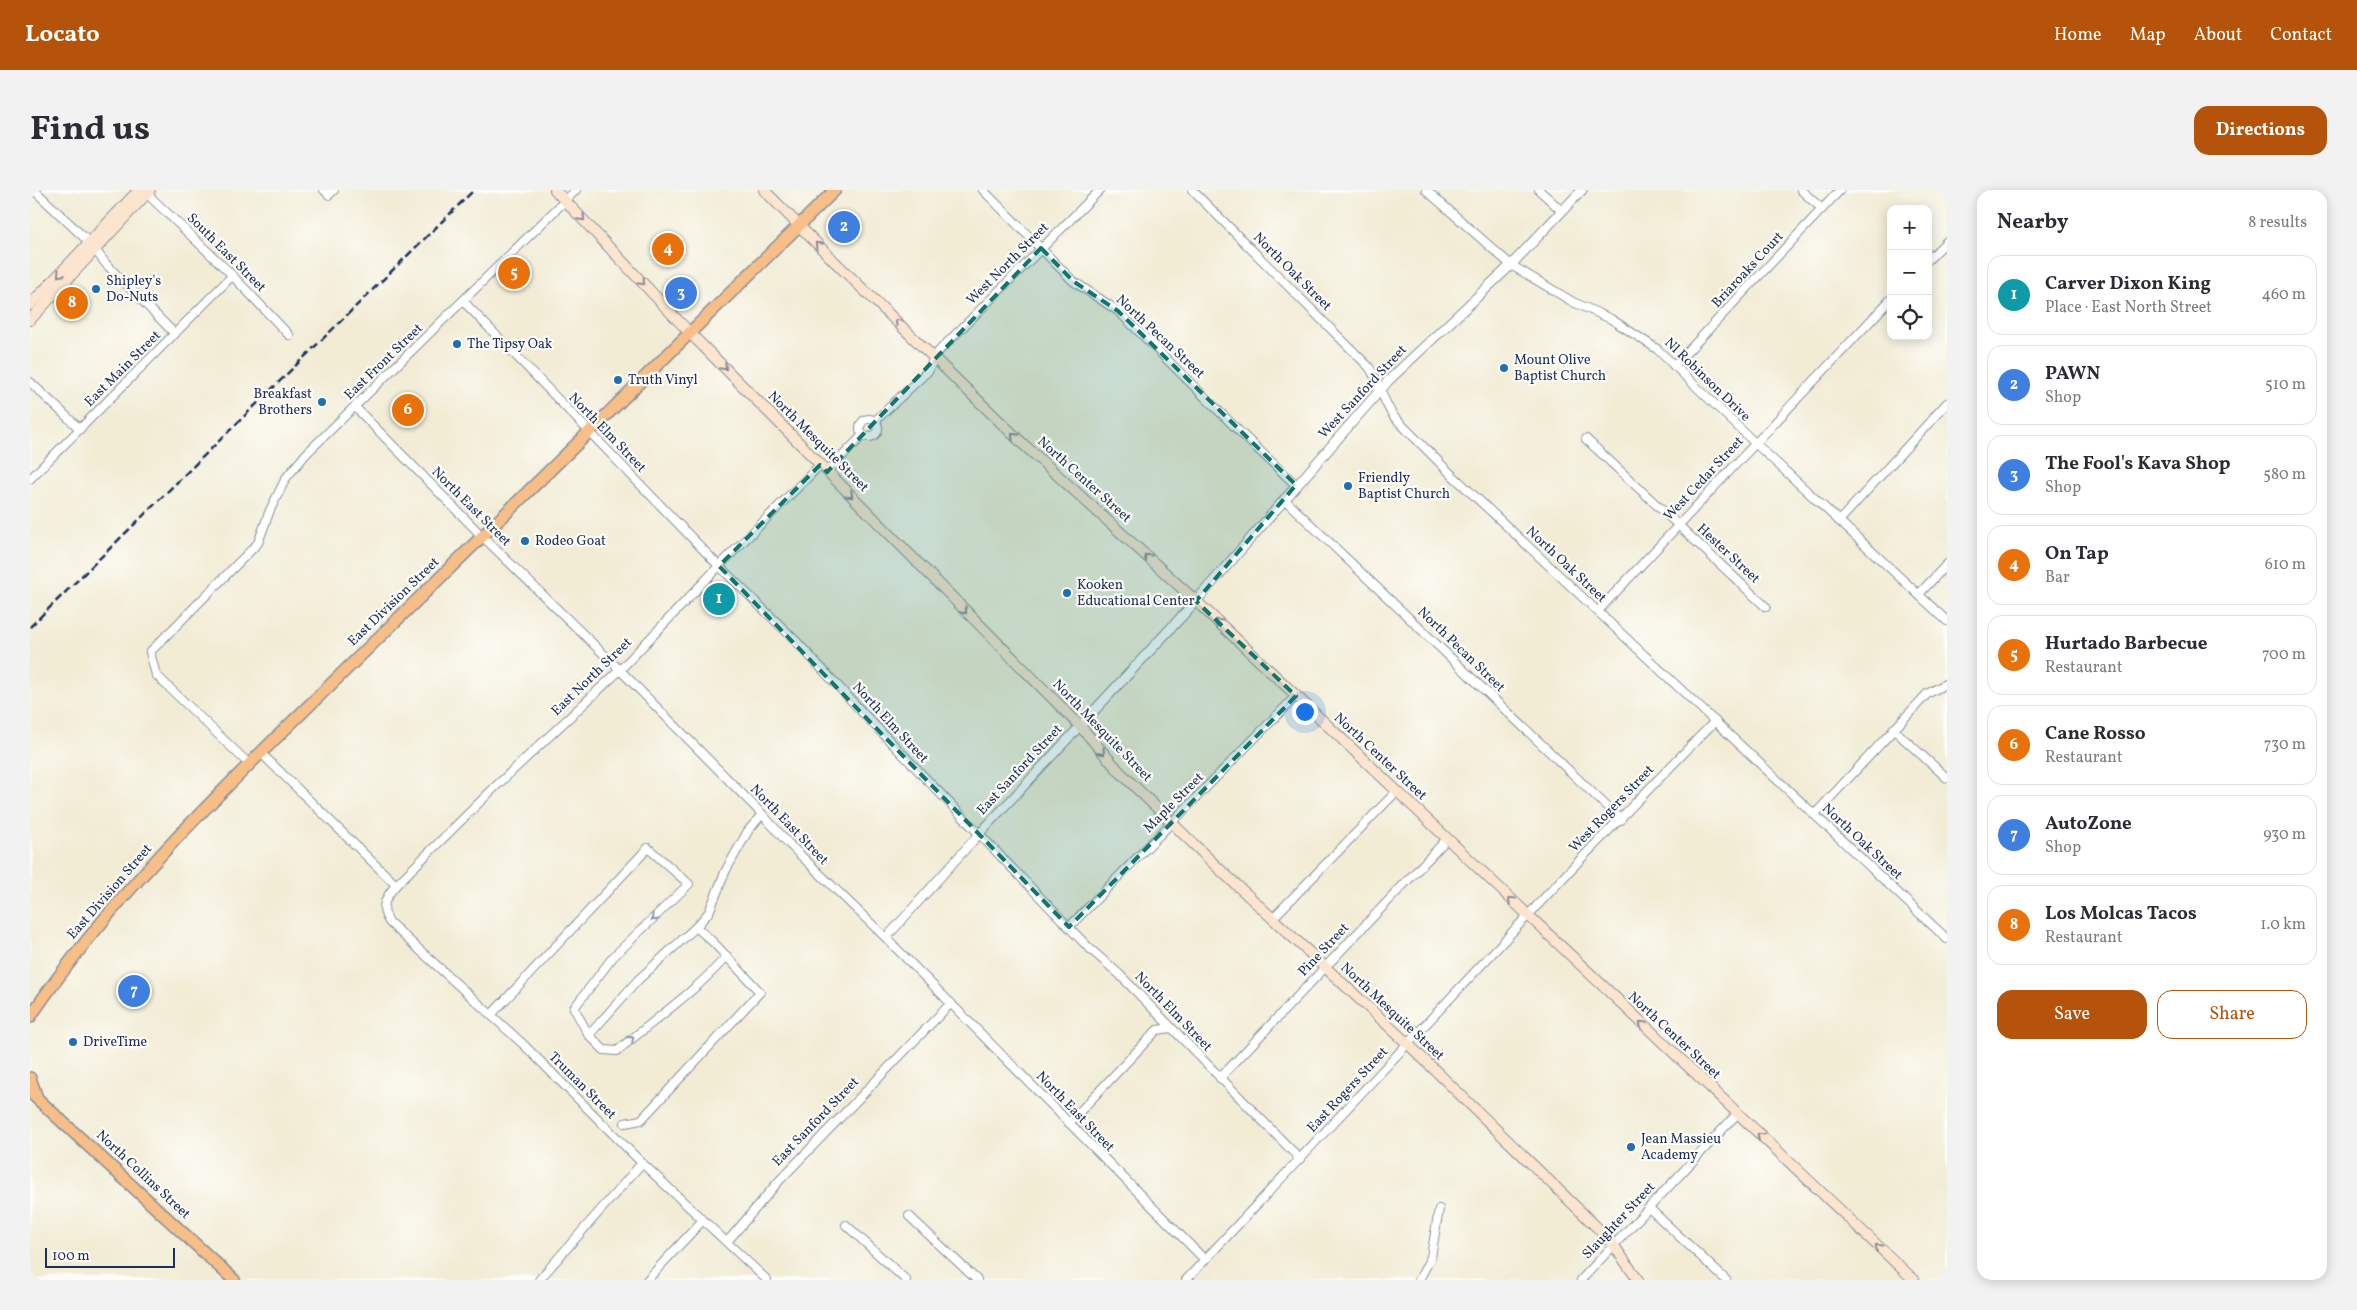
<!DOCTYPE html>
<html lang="en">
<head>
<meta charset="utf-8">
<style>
  body { margin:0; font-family:Vollkorn,serif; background:#f2f2f3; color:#2b2b33 }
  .controls { position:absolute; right:15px; top:15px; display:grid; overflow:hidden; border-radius:10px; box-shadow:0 2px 12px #0003 }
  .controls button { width:45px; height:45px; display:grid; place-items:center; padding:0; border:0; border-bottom:1px solid #e1e1e2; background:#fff; color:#2b2b33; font:25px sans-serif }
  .scale { position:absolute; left:15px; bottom:12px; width:130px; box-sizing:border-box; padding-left:5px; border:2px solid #1b2f5e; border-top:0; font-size:14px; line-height:18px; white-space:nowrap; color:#1b2f5e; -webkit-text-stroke:4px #fdfcf7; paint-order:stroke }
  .you { position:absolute; left:1274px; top:521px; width:18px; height:18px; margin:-12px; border:4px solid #fff; border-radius:50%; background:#1a73e8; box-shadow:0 0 0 8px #1a73e833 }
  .badge { display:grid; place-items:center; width:32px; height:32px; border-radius:50%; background:#b45309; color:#fff; font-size:16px; font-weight:700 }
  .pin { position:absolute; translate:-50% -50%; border:2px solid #fff; box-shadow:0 1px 5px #0006 }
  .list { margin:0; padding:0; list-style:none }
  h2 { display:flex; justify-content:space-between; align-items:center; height:65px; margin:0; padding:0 20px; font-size:21px }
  h2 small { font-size:16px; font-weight:400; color:#7c7c81 }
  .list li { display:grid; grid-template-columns:32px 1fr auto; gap:15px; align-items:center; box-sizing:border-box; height:80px; margin:0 10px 10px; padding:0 10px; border:1px solid #e1e1e2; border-radius:15px }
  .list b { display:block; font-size:19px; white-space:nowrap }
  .list p { margin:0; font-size:16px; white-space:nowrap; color:#7c7c81 }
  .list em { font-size:16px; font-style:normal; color:#7c7c81 }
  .actions { display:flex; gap:10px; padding:15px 20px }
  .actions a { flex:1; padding:11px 0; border:1px solid #b45309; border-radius:15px; text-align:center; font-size:18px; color:#b45309 }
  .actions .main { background:#b45309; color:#fff }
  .icon { flex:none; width:28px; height:28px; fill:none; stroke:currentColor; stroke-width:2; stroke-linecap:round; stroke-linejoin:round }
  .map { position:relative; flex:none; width:1917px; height:1090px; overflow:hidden; border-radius:15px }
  header { display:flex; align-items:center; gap:30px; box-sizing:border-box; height:70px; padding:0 25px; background:#b45309; color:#fff }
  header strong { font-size:24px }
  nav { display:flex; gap:28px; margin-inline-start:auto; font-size:18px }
  .intro { display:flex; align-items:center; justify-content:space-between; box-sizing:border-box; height:120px; padding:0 30px }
  h1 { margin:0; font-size:35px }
  .button { padding:12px 22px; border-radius:15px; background:#b45309; color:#fff; font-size:18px; font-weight:700 }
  main { display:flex; gap:30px; padding:0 30px }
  aside { flex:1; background:#fff; border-radius:15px; box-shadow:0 2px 12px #0003 }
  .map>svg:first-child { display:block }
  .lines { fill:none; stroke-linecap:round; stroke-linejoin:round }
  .minor-casing { stroke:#868e9a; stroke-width:10 }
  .tertiary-casing { stroke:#868e9a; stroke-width:11 }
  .secondary-casing { stroke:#868e9a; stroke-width:12 }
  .primary-casing { stroke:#868e9a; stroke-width:14 }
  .minor { stroke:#fff; stroke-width:8 }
  .tertiary { stroke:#fff; stroke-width:9 }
  .secondary { stroke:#fce5cf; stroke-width:10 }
  .primary { stroke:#f7be87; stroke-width:11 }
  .rail { stroke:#1b2f5e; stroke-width:2.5; stroke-dasharray:8 4; stroke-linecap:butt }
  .oneway { stroke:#8c8a96 }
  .oneway2 { stroke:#8d97ae }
  .marked { fill:#0f766e; fill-opacity:0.2; stroke:#0f766e; stroke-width:4; stroke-dasharray:10 6; stroke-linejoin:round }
  .poi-dot { fill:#1f6fb2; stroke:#fdfcf7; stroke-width:2 }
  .labels { text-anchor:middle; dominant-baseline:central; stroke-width:4.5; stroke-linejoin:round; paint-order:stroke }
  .street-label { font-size:14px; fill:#1b2f5e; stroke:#fdfcf7 }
  .poi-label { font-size:14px; fill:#1b2f5e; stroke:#fdfcf7; text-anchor:start }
</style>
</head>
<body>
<header>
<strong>Locato</strong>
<nav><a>Home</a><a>Map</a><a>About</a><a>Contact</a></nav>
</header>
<div class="intro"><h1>Find us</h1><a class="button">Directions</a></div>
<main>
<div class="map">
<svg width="1917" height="1090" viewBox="0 0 1917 1090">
  <rect width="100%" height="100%" fill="#fdfcf7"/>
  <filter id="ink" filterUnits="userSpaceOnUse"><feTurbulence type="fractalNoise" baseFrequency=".02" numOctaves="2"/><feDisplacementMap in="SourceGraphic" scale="10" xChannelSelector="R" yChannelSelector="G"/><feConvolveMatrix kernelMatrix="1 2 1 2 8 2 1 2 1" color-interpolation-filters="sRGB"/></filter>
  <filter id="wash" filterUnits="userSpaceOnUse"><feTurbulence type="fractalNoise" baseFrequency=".0096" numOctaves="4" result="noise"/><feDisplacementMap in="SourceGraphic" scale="20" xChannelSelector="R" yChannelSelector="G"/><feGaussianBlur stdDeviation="1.12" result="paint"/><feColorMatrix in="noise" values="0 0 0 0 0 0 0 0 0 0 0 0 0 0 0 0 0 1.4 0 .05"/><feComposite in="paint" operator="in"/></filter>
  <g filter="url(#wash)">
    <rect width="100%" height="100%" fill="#f2ecd5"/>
  </g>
  <g filter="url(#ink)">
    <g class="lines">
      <defs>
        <g id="minor">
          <path d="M4,0L60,53L76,74L145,144"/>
          <path d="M113,0L198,81L259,145"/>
          <path d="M294,0L299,5L304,0"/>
          <path d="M953,0L1043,91L1088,121L1214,246L1266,295"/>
          <path d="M1162,0L1339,177C1350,193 1353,212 1364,227L1420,283L1917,749"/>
          <path d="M1396,0L1481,75L1543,112L1581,129L1627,159L1725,253L1917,431"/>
          <path d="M1509,0L1532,21"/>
          <path d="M1771,0L1792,19"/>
          <path d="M1898,70L1917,51"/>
          <path d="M434,112L689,376L765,450L833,523L1058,757L1089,784L1270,969"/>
          <path d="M1644,176L1810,0"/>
          <path d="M0,192L50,239"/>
          <path d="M325,217L452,346L590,480L732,624L759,654L856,748L1175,1070"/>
          <circle cx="839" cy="238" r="9"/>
          <path d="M845,231L899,180L904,167L910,160L1070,0"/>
          <path d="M1556,249L1736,417"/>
          <path d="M797,282L833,245"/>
          <path d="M0,289L202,86"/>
          <path d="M1254,309L1591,630"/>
          <path d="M1809,331L1917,213"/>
          <path d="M1889,404L1917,374"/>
          <path d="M1568,421L1861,109"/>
          <path d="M1863,539L1917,588"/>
          <path d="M231,563L366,695"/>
          <path d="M220,575L126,485L120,462L228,353L240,320L256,288L276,264L546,0"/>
          <path d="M1785,624L1897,504L1917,493"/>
          <path d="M1242,729L1367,601"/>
          <path d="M1039,737L1266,506"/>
          <path d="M856,748L949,644L1050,536"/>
          <path d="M461,825L618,658L659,694L583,767L544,818L558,844L574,860L587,861C624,830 665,802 697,766"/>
          <path d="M559,845L608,790L666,737"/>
          <path d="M1190,888L1417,649"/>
          <path d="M595,933L611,930L730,802L683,752L666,737L679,722L696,680L718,641L732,624"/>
          <path d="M1039,933L1127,840L1141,838"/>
          <path d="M1619,1018L1696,1090"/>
          <path d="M879,1026L947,1090"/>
          <path d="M816,1035L876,1090"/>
          <path d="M697,1052L749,991L921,813"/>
          <path d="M509,1090L612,973"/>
          <path d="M617,1090L673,1030"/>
          <path d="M737,1090L612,973L494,855L360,733C349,718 355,708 366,695L464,598L590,480L689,376L790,275"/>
          <path d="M1156,1090L1547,673L1685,531"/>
          <path d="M1389,1090L1401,1067L1409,1019"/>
          <path d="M1551,1090L1707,924"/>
        </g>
        <path id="tertiary" d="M1050,536L1166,411L1359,190L1481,75L1552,0"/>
        <g id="secondary">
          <path d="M525,0L659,142L1050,536L1089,581L1185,675L1378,854L1580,1050L1608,1090"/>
          <path d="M734,0L807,74L992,253L1166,411L1884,1090"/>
          <path d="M0,115L109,0"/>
          <path d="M0,130L120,0"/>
        </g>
        <g id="primary">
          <path d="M0,827C93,690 216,578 333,463C490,309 649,155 805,0"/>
          <path d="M0,888L7,908"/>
          <path d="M0,902L204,1090"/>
        </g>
      </defs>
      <use href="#minor" class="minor-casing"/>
      <use href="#tertiary" class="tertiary-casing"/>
      <use href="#secondary" class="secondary-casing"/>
      <use href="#primary" class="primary-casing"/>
      <use href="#minor" class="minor"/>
      <use href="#tertiary" class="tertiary"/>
      <use href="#secondary" class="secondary"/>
      <use href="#primary" class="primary"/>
      <path class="rail" d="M0,437L444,0"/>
    </g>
    <defs><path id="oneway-chevron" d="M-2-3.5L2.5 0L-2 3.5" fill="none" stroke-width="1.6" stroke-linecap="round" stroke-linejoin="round" transform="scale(1.25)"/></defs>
    <g class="oneway">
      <use href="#oneway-chevron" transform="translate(552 28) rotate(47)"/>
      <use href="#oneway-chevron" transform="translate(788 55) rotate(-135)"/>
      <use href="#oneway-chevron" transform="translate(30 84) rotate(134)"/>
      <use href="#oneway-chevron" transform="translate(612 92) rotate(47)"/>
      <use href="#oneway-chevron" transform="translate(868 132) rotate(-135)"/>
      <use href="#oneway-chevron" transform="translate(694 177) rotate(45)"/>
      <use href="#oneway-chevron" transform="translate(984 246) rotate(-134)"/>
      <use href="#oneway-chevron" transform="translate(820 305) rotate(44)"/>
      <use href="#oneway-chevron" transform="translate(1117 367) rotate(-137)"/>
      <use href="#oneway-chevron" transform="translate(934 421) rotate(46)"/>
      <use href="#oneway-chevron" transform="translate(1188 432) rotate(-136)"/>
      <use href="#oneway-chevron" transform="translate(1072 562) rotate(48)"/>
      <use href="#oneway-chevron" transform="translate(1481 710) rotate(-136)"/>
      <use href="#oneway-chevron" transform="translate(1612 834) rotate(-137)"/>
      <use href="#oneway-chevron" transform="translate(1730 946) rotate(-137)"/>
      <use href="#oneway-chevron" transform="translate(1848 1057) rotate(-137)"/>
    </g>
    <g class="oneway2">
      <use href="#oneway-chevron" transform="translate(624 728) rotate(136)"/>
      <use href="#oneway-chevron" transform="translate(601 849) rotate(-40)"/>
    </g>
  </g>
  <path class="marked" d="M1011,58L1043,91L1088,121L1266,295L1166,411L1266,506L1039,737L689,376L790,275L797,282Z"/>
  <g class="poi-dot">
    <circle cx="66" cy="99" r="5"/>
    <circle cx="427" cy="154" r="5"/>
    <circle cx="1474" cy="178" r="5"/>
    <circle cx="588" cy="190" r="5"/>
    <circle cx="292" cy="212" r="5"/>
    <circle cx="1318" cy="296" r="5"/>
    <circle cx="495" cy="351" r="5"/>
    <circle cx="1037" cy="403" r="5"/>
    <circle cx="43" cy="852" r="5"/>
    <circle cx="1601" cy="957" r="5"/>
  </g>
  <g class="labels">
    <g class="street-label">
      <text transform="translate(196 63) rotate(45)">South East Street</text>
      <text transform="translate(978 74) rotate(-45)">West North Street</text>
      <text transform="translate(1718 80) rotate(-47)">Briaroaks Court</text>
      <text transform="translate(1262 82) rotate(45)">North Oak Street</text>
      <text transform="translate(1130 147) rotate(43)">North Pecan Street</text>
      <text transform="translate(354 172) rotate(-44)">East Front Street</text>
      <text transform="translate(93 179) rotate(-45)">East Main Street</text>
      <text transform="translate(1677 190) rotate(44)">Nl Robinson Drive</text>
      <text transform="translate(1333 202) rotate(-47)">West Sanford Street</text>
      <text transform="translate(577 243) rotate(46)">North Elm Street</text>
      <text transform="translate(788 252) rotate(45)">North Mesquite Street</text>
      <text transform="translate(1674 289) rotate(-47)">West Cedar Street</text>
      <text transform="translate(1054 290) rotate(42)">North Center Street</text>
      <text transform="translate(441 317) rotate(45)">North East Street</text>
      <text transform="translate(1698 364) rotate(43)">Hester Street</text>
      <text transform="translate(1536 375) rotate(43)">North Oak Street</text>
      <text transform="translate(364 412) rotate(-44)">East Division Street</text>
      <text transform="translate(1431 460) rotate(44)">North Pecan Street</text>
      <text transform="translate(562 487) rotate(-44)">East North Street</text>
      <text transform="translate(860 533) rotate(47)">North Elm Street</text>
      <text transform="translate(1072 541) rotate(46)">North Mesquite Street</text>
      <text transform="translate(1350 567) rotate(43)">North Center Street</text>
      <text transform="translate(990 580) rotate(-47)">East Sanford Street</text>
      <text transform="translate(1144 613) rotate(-45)">Maple Street</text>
      <text transform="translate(1582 619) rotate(-46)">West Rogers Street</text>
      <text transform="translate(759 635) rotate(46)">North East Street</text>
      <text transform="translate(1832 652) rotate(43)">North Oak Street</text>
      <text transform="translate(80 702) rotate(-49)">East Division Street</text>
      <text transform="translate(1294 760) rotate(-47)">Pine Street</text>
      <text transform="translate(1143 822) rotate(46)">North Elm Street</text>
      <text transform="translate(1362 822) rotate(43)">North Mesquite Street</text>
      <text transform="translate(1644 846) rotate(43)">North Center Street</text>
      <text transform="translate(552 896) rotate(45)">Truman Street</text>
      <text transform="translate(1318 900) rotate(-47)">East Rogers Street</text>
      <text transform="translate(1045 922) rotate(46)">North East Street</text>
      <text transform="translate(786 932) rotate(-46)">East Sanford Street</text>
      <text transform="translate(113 985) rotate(43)">North Collins Street</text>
      <text transform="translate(1589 1031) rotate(-47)">Slaughter Street</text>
    </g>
    <g class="poi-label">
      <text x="76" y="91">Shipley's<tspan x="76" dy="16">Do-Nuts</tspan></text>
      <text x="437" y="154">The Tipsy Oak</text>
      <text x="1484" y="170">Mount Olive<tspan x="1484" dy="16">Baptist Church</tspan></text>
      <text x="598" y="190">Truth Vinyl</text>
      <text x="282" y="204" text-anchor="end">Breakfast<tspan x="282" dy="16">Brothers</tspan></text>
      <text x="1328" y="288">Friendly<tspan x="1328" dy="16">Baptist Church</tspan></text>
      <text x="505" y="351">Rodeo Goat</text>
      <text x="1047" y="395">Kooken<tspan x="1047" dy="16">Educational Center</tspan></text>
      <text x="53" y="852">DriveTime</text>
      <text x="1611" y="949">Jean Massieu<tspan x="1611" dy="16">Academy</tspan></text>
    </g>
  </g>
</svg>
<div class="controls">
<button>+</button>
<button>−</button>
<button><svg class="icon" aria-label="locate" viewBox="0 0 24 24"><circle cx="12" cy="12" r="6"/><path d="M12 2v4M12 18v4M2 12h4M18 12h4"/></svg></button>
</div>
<div class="scale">100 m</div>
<div class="you"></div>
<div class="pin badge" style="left:689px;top:409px;background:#0f9aa8">1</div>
<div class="pin badge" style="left:814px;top:37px;background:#3f7fe0">2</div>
<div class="pin badge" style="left:651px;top:103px;background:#3f7fe0">3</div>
<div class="pin badge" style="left:638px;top:59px;background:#e8710a">4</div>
<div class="pin badge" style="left:484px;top:83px;background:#e8710a">5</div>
<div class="pin badge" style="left:378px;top:220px;background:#e8710a">6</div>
<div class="pin badge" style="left:104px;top:801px;background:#3f7fe0">7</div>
<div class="pin badge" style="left:42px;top:113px;background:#e8710a">8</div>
</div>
<aside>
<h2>Nearby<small>8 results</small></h2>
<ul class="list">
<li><span class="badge" style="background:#0f9aa8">1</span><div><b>Carver Dixon King</b><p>Place · East North Street</p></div><em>460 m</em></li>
<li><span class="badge" style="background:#3f7fe0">2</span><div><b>PAWN</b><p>Shop</p></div><em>510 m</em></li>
<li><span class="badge" style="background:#3f7fe0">3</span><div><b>The Fool's Kava Shop</b><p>Shop</p></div><em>580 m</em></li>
<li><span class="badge" style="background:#e8710a">4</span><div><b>On Tap</b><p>Bar</p></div><em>610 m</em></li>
<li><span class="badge" style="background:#e8710a">5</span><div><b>Hurtado Barbecue</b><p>Restaurant</p></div><em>700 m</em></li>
<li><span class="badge" style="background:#e8710a">6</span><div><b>Cane Rosso</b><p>Restaurant</p></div><em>730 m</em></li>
<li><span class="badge" style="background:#3f7fe0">7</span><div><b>AutoZone</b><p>Shop</p></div><em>930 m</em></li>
<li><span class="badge" style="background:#e8710a">8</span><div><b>Los Molcas Tacos</b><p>Restaurant</p></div><em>1.0 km</em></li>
</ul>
<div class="actions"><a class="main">Save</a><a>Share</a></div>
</aside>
</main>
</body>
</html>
